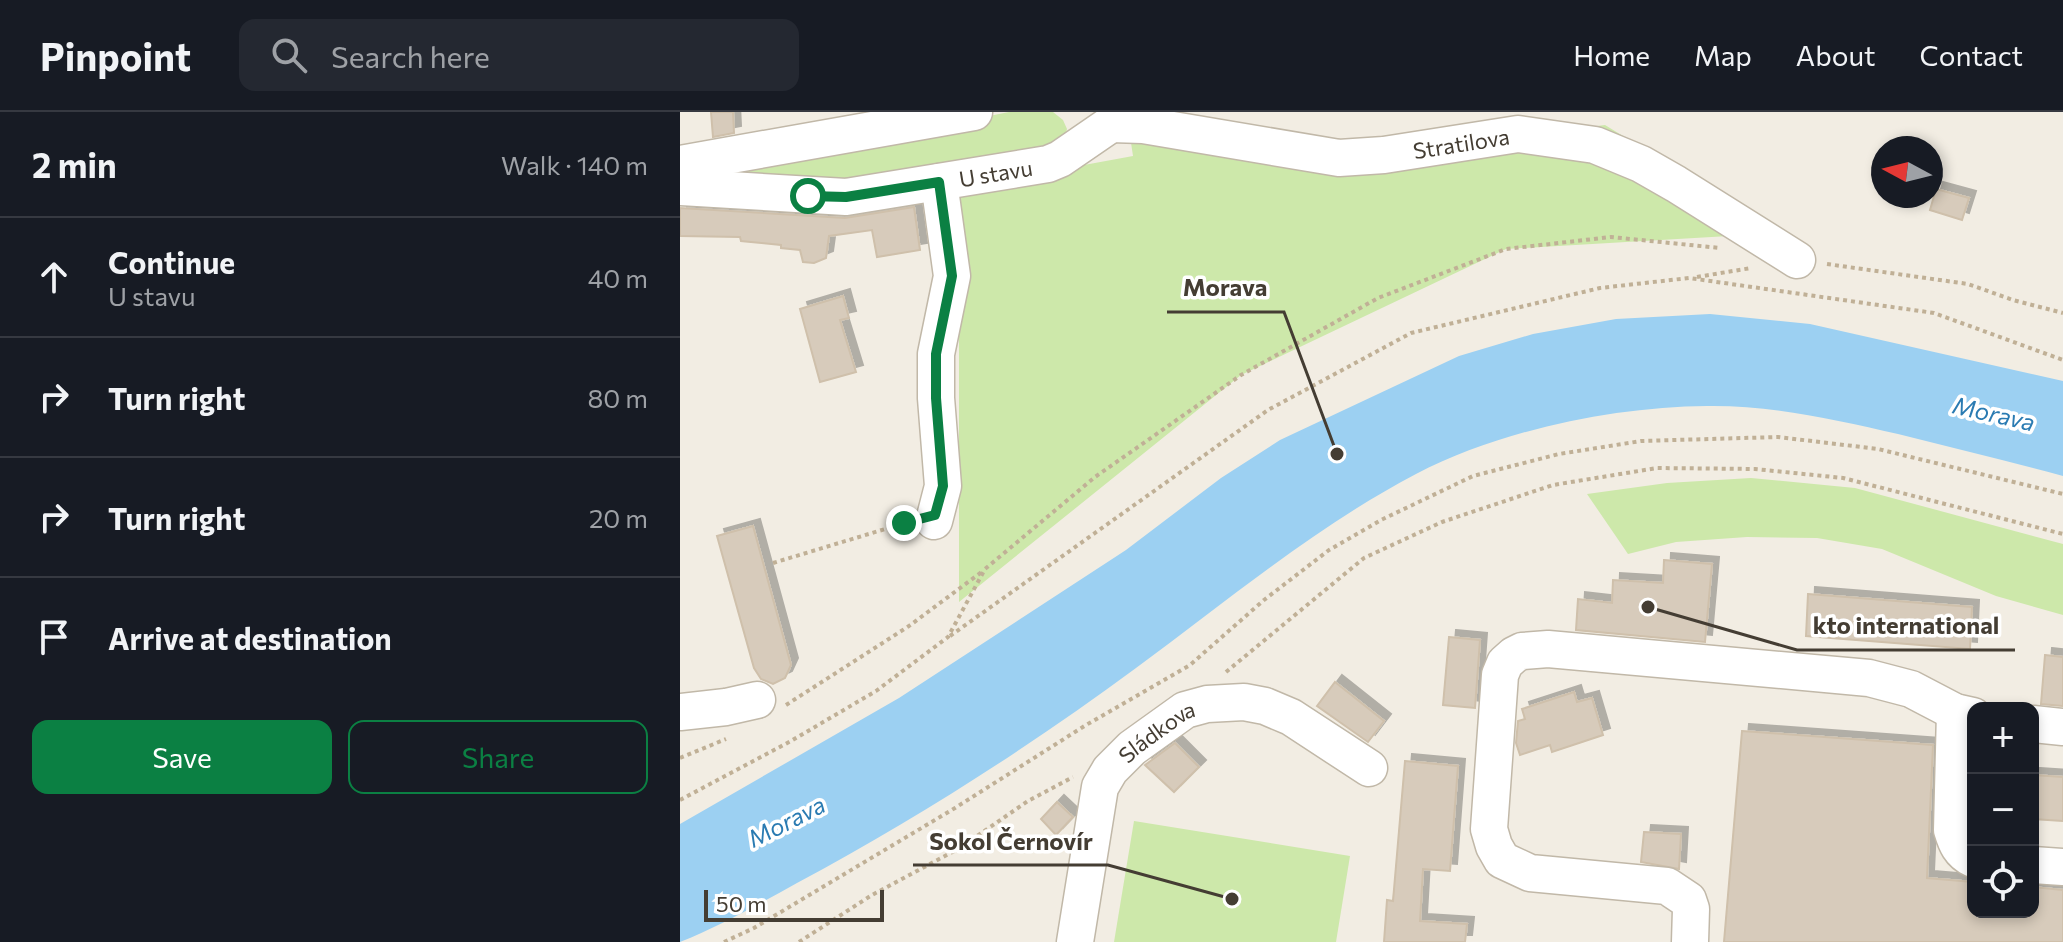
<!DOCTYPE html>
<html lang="en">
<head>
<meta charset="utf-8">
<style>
  body { margin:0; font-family:Commissioner,sans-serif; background:#242831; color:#f1f3f6 }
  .controls { position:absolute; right:24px; bottom:24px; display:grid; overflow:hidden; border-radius:16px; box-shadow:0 4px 12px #0003 }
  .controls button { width:72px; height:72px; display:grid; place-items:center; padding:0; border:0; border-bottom:2px solid #363941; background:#171b24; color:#f1f3f6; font:40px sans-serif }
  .compass { position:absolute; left:1191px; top:24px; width:72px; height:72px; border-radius:50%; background:#171b24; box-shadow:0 4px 12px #0003; rotate:277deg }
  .scale { position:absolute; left:24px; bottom:20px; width:180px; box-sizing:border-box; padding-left:8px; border:4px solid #443d33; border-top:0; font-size:22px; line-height:28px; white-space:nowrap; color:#443d33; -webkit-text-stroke:6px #fff; paint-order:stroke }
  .stop { position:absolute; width:24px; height:24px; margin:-18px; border:6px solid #0b8043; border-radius:50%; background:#fff }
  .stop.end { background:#0b8043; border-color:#fff; box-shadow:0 2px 8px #0008 }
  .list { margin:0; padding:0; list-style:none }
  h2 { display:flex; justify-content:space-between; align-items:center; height:104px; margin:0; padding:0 32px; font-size:34px }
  h2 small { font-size:26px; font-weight:400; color:#9ea1a6 }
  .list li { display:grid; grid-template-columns:52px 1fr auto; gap:24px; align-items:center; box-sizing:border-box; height:120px; padding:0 32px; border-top:2px solid #363941 }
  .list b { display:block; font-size:30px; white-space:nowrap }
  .list p { margin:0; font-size:26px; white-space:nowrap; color:#9ea1a6 }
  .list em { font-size:26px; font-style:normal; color:#9ea1a6 }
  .actions { display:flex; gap:16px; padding:24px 32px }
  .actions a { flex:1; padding:18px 0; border:2px solid #0b8043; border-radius:16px; text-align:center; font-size:28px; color:#0b8043 }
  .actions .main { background:#0b8043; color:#fff }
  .icon { flex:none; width:44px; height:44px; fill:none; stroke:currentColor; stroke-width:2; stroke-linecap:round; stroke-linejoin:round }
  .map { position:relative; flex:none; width:1383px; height:830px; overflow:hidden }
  header { display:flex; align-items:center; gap:48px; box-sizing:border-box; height:112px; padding:0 40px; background:#171b24; border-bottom:2px solid #363941 }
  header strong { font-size:38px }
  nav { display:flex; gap:44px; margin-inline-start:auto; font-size:28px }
  .search { width:560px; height:72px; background:#242831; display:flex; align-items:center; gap:20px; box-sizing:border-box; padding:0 28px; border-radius:16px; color:#9ea1a6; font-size:30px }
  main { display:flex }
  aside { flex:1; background:#171b24 }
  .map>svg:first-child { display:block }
  .green { fill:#cde8aa }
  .water { fill:#9cd0f2 }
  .building { fill:#d7cbbb; stroke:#cfc0ab; stroke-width:2; filter:url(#shadow) }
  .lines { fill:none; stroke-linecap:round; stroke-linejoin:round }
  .minor-casing { stroke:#c1b8a8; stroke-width:39 }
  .path { stroke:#c0b096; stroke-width:4; stroke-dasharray:4 4; stroke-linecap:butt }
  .minor { stroke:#fff; stroke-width:36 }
  .route { stroke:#0b8043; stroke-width:10 }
  .labels { text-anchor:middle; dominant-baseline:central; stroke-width:7; stroke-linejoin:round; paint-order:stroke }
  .street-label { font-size:22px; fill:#443d33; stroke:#fff }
  .water-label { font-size:24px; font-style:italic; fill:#2a7bb2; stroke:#fff }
  .leader { fill:none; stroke:#443d33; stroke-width:3 }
  .callout-dot { fill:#443d33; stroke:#fff; stroke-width:3 }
  .callout-label { font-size:24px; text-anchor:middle; font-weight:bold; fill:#443d33; stroke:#fff; stroke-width:7; stroke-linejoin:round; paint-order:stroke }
</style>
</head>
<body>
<header>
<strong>Pinpoint</strong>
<div class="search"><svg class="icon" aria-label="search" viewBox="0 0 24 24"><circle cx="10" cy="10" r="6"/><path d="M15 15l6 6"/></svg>Search here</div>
<nav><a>Home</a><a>Map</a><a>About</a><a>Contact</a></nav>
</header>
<main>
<aside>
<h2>2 min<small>Walk · 140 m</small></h2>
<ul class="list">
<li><svg class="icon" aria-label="ahead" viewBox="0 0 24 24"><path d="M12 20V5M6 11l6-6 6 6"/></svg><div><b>Continue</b><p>U stavu</p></div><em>40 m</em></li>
<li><svg class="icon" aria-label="right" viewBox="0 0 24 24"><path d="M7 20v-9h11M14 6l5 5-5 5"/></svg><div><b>Turn right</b></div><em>80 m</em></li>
<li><svg class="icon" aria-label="right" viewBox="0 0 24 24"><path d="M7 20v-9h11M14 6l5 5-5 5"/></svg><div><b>Turn right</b></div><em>20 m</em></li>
<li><svg class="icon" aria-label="arrive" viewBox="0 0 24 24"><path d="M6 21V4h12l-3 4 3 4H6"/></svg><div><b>Arrive at destination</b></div></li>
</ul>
<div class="actions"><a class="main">Save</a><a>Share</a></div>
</aside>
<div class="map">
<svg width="1383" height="830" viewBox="0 0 1383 830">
  <defs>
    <filter id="shadow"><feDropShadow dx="7" dy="-7" stdDeviation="0" flood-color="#0004"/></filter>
  </defs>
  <rect width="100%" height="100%" fill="#f2ede3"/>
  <g class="green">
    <path d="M329,0H373L383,8L387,17L383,32L163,78L12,57L185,29Z"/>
    <path d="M925,13L1102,121L826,137L561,263L279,490V170L274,77L453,44L450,24L667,46Z"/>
    <path d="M1071,366L1175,376L1383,432V503L1316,484L1202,437L1137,426L1067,425L996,430L948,442L907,382L987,371Z"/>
    <path d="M454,709L670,744L656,830H434Z"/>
  </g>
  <path class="water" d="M1030,202L1130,212L1383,269V364C1328,349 1273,336 1218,322C1156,308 1092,293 1027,294C932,295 821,318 736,362C635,415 547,489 456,556C349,635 235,708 117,771C79,792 40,814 0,830V712L219,586L446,438L541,366L600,328L779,244L853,222L936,207Z"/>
  <g class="building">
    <path d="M31,0H53L54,21L33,25Z"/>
    <path d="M1256,77L1289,86L1282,108L1250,98Z"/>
    <path d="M234,95L240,138L197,145L192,118L149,124L146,146L134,151L123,150L120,138L101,136V133L61,129L60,125L0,124V96L165,106Z"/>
    <path d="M163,184L169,206L160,208L176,260L140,270L120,197Z"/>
    <path d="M73,414L111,553L105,566L93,572L81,567L74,556L37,424Z"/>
    <path d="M984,448L1032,452L1025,530L896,518L898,487L932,491L933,468L983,471Z"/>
    <path d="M1128,482L1292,495L1290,537L1126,524Z"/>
    <path d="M769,525L800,528L795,596L763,593Z"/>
    <path d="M1365,543L1383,545V594L1361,592Z"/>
    <path d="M655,570L704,609L688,630L637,594Z"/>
    <path d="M894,580L897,590L912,586L923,623L872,640L870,633L840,643L836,631L838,609L845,607L842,597Z"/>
    <path d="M1062,619L1253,633L1247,766L1293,770V800H1353V775L1383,778V830H1044Z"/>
    <path d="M495,631L519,655L494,680L465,653Z"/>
    <path d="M725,649L778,654L770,759L743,757L740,809L787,812L785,830H704L707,788L713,789Z"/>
    <path d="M1353,663L1383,665V709L1353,707Z"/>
    <path d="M377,690L393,705L376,723L361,707Z"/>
    <path d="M964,720L1001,722L999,757L961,750Z"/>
  </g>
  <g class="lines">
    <defs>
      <g id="minor">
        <path id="s1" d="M431,12L463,13L659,46L704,43L838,22L915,33L961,52L996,72L1117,148"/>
        <path d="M0,52L294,0"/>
        <path id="s2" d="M0,75L166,85L368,52L380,47L431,12"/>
        <path d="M254,409L263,374L256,286V242L272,164L259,70"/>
        <path d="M0,600L46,595L77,588"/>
        <path d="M1275,600L1272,718C1276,731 1280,741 1293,747"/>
        <path d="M1353,612L1383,615"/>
        <path d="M1353,753L1383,755"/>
        <path id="s3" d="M395,830L420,675L430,658L452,636L505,598L527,592L564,590L585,594L611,605L689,656"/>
        <path d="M1010,830L1011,797L1008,788L987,774L850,761L822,748L814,734L809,717L820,563L825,551L834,543L842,539L868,537L1189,566L1231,577L1275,600L1293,604"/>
      </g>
    </defs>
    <use href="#minor" class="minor-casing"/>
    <g class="path">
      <path d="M1147,152L1288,172L1333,188L1383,201"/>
      <path d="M1017,165L1071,156"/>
      <path d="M93,451L225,411"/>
      <path d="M270,524L588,298L731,221L920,176L1009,166L1254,201L1383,248"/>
      <path d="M546,560L684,446L762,410L873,373L977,356L1075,357L1163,366L1383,422"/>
      <path d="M106,593L229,514L303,459"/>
      <path d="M0,646L46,627"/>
      <path d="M0,688L111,629L196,579L268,525L305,457L415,365L561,263L698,186L826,137L931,125L1040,136"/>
      <path d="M44,830L74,816L275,696L406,613L510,553L584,488L649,438L701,408L793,364L879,342L961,329L1098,325L1198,337L1383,382"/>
      <path d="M119,830L192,783L278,737L348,689L393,665"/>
    </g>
    <use href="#minor" class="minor"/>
  </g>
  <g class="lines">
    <path class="route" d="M128,84L166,85L259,70L272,164L256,242V286L263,374L255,403L224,411"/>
  </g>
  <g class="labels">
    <g class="street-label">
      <text stroke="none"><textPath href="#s1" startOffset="354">Stratilova</textPath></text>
      <text stroke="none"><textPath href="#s2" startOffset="318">U stavu</textPath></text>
      <text stroke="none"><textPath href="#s3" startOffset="238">Sládkova</textPath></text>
    </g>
    <g class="water-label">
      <text transform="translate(1314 301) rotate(13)">Morava</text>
      <text transform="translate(106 709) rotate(-27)">Morava</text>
    </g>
  </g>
  <path class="leader" d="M657 342L604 200H487M968 495L1117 538H1335M552 787L428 753H233"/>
  <g class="callout-dot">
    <circle cx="657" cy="342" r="8"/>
    <circle cx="968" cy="495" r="8"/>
    <circle cx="552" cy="787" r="8"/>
  </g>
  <g class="callout-label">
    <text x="545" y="184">Morava</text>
    <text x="1226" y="522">kto international</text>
    <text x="331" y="738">Sokol Černovír</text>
  </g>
</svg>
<div class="controls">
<button>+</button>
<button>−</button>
<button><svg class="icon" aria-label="locate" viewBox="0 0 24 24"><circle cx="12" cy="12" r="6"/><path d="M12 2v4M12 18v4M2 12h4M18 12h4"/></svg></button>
</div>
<svg class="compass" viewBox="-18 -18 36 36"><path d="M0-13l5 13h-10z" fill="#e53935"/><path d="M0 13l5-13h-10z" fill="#9ea1a6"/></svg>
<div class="scale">50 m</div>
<div class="stop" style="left:128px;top:84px"></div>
<div class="stop end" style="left:224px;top:411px"></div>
</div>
</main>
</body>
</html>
